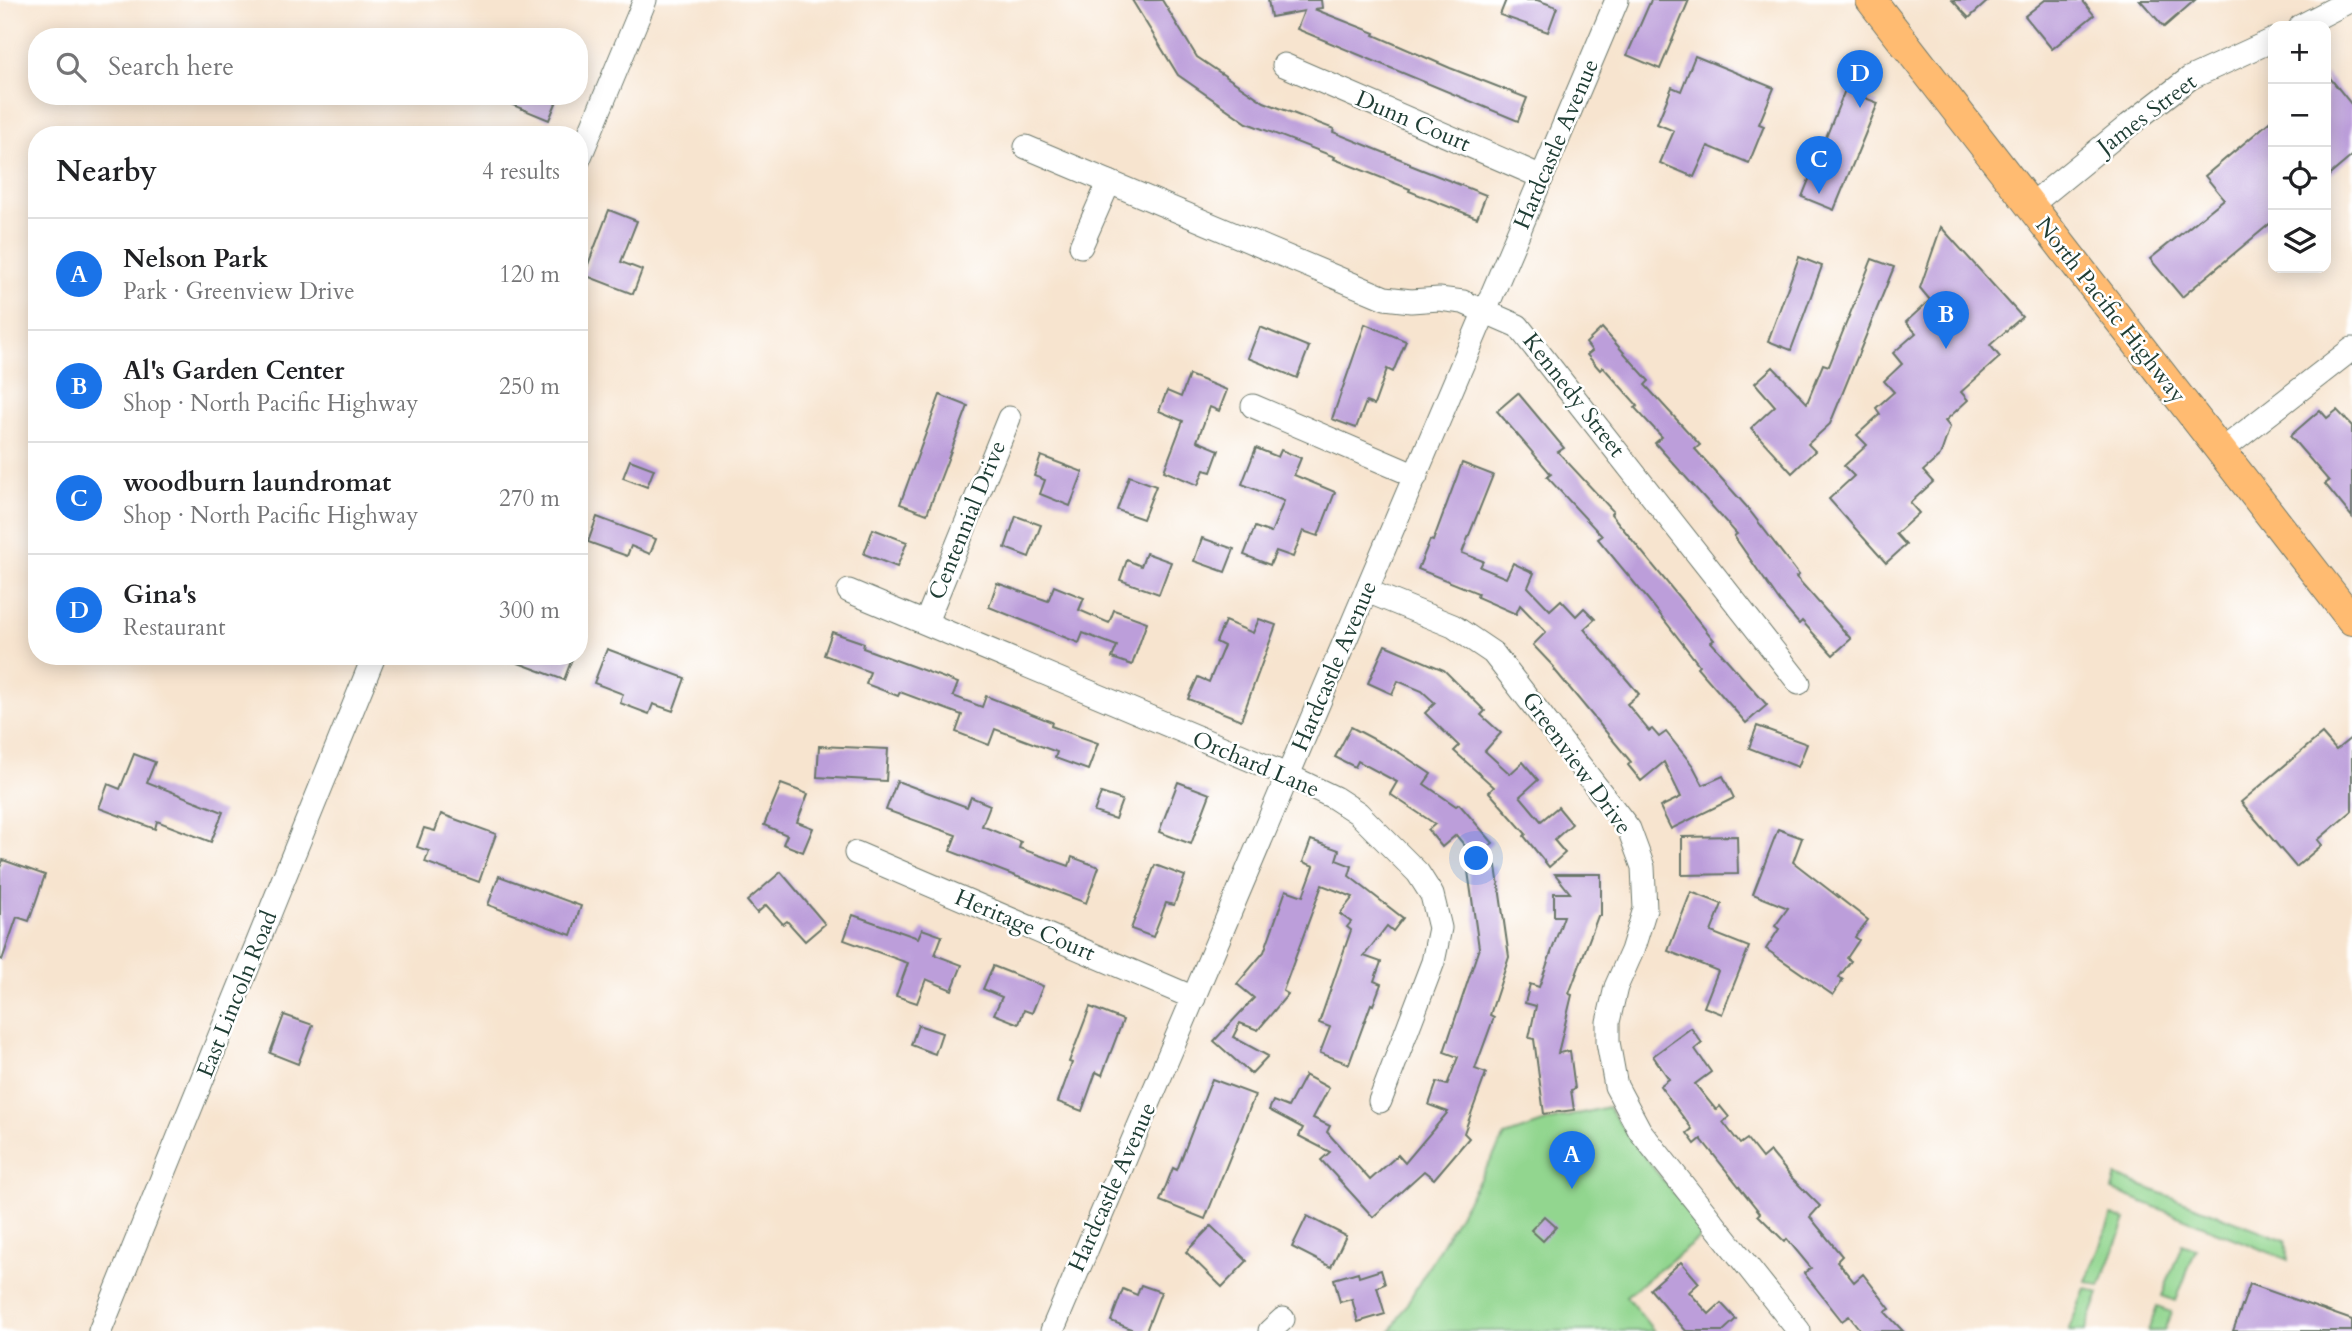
<!DOCTYPE html>
<html lang="en">
<head>
<meta charset="utf-8">
<style>
  body { margin:0; font-family:Cardo,serif; background:#f6f6f6; color:#202124 }
  .controls { position:absolute; right:21px; top:21px; display:grid; overflow:hidden; border-radius:14px; box-shadow:0 4px 18px #0003 }
  .controls button { width:63px; height:63px; display:grid; place-items:center; padding:0; border:0; border-bottom:2px solid #e0e0e0; background:#fff; color:#202124; font:35px sans-serif }
  .you { position:absolute; left:1477px; top:859px; width:24px; height:24px; margin:-18px; border:5px solid #fff; border-radius:50%; background:#1a73e8; box-shadow:0 0 0 10px #1a73e833 }
  .badge { display:grid; place-items:center; width:46px; height:46px; border-radius:50%; background:#1a73e8; color:#fff; font-size:23px; font-weight:700 }
  .pin { position:absolute; translate:-50% -58px; filter:drop-shadow(0 2px 4px #0008) }
  .pin::after { content:''; position:absolute; top:37px; width:24px; height:21px; background:inherit; clip-path:polygon(0 0,100% 0,50% 100%) }
  .list { margin:0; padding:0; list-style:none }
  h2 { display:flex; justify-content:space-between; align-items:center; height:91px; margin:0; padding:0 28px; font-size:30px }
  h2 small { font-size:23px; font-weight:400; color:#757577 }
  .list li { display:grid; grid-template-columns:46px 1fr auto; gap:21px; align-items:center; box-sizing:border-box; height:112px; padding:0 28px; border-top:2px solid #e0e0e0 }
  .list b { display:block; font-size:26px; white-space:nowrap }
  .list p { margin:0; font-size:23px; white-space:nowrap; color:#757577 }
  .list em { font-size:23px; font-style:normal; color:#757577 }
  .icon { flex:none; width:38px; height:38px; fill:none; stroke:currentColor; stroke-width:2; stroke-linecap:round; stroke-linejoin:round }
  .map { position:relative; flex:none; width:2352px; height:1331px; overflow:hidden }
  .search { position:absolute; background:#fff; box-shadow:0 4px 18px #0003; left:28px; top:28px; width:560px; height:77px; display:flex; align-items:center; gap:18px; box-sizing:border-box; padding:0 24px; border-radius:28px; color:#757577; font-size:26px }
  .panel { position:absolute; background:#fff; box-shadow:0 4px 18px #0003; left:28px; top:126px; width:560px; height:539px; border-radius:28px }
  .map>svg:first-child { display:block }
  .green { fill:#92d68f; stroke:#588a62; stroke-width:2 }
  .building { fill:#bc9eda }
  .lines { fill:none; stroke-linecap:round; stroke-linejoin:round }
  .minor-casing { stroke:#6b776a; stroke-width:25 }
  .major-casing { stroke:#6b776a; stroke-width:32 }
  .minor { stroke:#fff; stroke-width:23 }
  .major { stroke:#ffbb71; stroke-width:30 }
  .labels { text-anchor:middle; dominant-baseline:central; stroke-width:5; stroke-linejoin:round; paint-order:stroke }
  .street-label { font-size:23px; fill:#1f3d34; stroke:#fff }
</style>
</head>
<body>
<div class="map">
<svg width="2352" height="1331" viewBox="0 0 2352 1331">
  <rect width="100%" height="100%" fill="#fff"/>
  <filter id="ink" filterUnits="userSpaceOnUse"><feTurbulence type="fractalNoise" baseFrequency=".0143" numOctaves="2"/><feDisplacementMap in="SourceGraphic" scale="14" xChannelSelector="R" yChannelSelector="G"/><feConvolveMatrix kernelMatrix="1 2 1 2 8 2 1 2 1" color-interpolation-filters="sRGB"/></filter>
  <filter id="wash" filterUnits="userSpaceOnUse"><feTurbulence type="fractalNoise" baseFrequency=".00686" numOctaves="4" result="noise"/><feDisplacementMap in="SourceGraphic" scale="28" xChannelSelector="R" yChannelSelector="G"/><feGaussianBlur stdDeviation="1.57" result="paint"/><feColorMatrix in="noise" values="0 0 0 0 0 0 0 0 0 0 0 0 0 0 0 0 0 1.4 0 .05"/><feComposite in="paint" operator="in"/></filter>
  <g filter="url(#wash)">
    <rect width="100%" height="100%" fill="#f7e4cf"/>
    <g class="green">
      <path d="M1608,1107L1635,1145L1706,1233L1626,1296L1654,1331H1391L1505,1136L1549,1121Z"/>
      <path d="M2116,1176L2285,1240L2288,1260L2112,1190Z"/>
      <path d="M2112,1215L2126,1220L2100,1286L2086,1281Z"/>
      <path d="M2182,1244L2196,1249L2176,1301L2162,1296Z"/>
      <path d="M2085,1288L2099,1293L2085,1331H2069Z"/>
      <path d="M2157,1307L2171,1312L2164,1331H2148Z"/>
    </g>
    <g id="blocks">
      <g class="building">
        <path d="M1132,0H1162L1197,57L1264,102L1334,129L1333,132L1410,163V165L1486,195L1477,218L1409,191L1410,189L1334,159L1335,157L1247,123L1178,75Z"/>
        <path d="M1268,0H1321L1322,8L1314,9L1375,33L1374,35L1450,68L1527,98L1518,121L1297,29L1304,11L1271,17Z"/>
        <path d="M1506,0H1537L1557,7L1548,32L1500,15Z"/>
        <path d="M1651,0H1689L1660,69L1627,55Z"/>
        <path d="M1952,0H1989L1969,18Z"/>
        <path d="M2045,0H2082L2094,15L2052,49L2025,16Z"/>
        <path d="M2140,0H2195L2164,27Z"/>
        <path d="M1695,56L1774,88L1759,124L1764,126L1749,163L1708,146L1694,177L1660,163L1674,131L1657,124L1672,87L1681,91Z"/>
        <path d="M2326,73L2352,105V156L2326,178Z"/>
        <path d="M1845,90L1878,103L1834,210L1802,197Z"/>
        <path d="M491,96H559L549,120Z"/>
        <path d="M2273,119V221L2182,297L2150,259L2224,199L2205,176Z"/>
        <path d="M609,210L637,221L621,262L642,270L633,294L584,275Z"/>
        <path d="M1941,227L2022,317L1990,345L2000,357L1961,392L1968,400L1945,421L1950,427L1940,456L1923,471L1933,482L1910,503L1919,513L1896,534L1906,545L1886,563L1829,499L1854,476L1844,466L1867,445L1857,435L1880,414L1876,408L1894,392L1884,381L1902,364L1893,353L1916,333L1906,322L1930,300L1920,288Z"/>
        <path d="M1799,257L1822,266L1791,350L1768,341Z"/>
        <path d="M1872,259L1894,267L1830,424L1808,444L1815,451L1792,473L1751,428L1775,406L1755,383L1773,367L1807,403L1823,364L1829,366Z"/>
        <path d="M1365,324L1406,341L1393,372L1387,369L1374,405L1366,402L1356,428L1332,419Z"/>
        <path d="M1260,327L1309,347L1297,378L1248,358Z"/>
        <path d="M1602,328L1649,381L1645,385L1700,445L1695,449L1746,506L1799,575L1796,577L1851,639L1833,655L1802,621L1799,624L1780,602L1734,536L1737,534L1655,443L1662,437L1635,408L1638,406L1603,367L1600,370L1587,355L1592,351L1586,343Z"/>
        <path d="M1189,375L1227,390L1219,411L1210,407L1197,441L1219,450L1211,472L1204,470L1198,485L1164,471L1183,421L1159,411L1167,391L1181,397Z"/>
        <path d="M1518,393L1564,448L1558,452L1613,511L1611,514L1714,640L1711,642L1767,705L1746,723L1697,667L1699,665L1651,603L1598,539L1602,536L1547,477L1551,474L1497,411Z"/>
        <path d="M940,395L968,406L927,514L900,504Z"/>
        <path d="M2320,410L2327,418L2337,410L2352,426V517L2325,484L2329,481L2290,436Z"/>
        <path d="M1256,448L1278,457L1281,450L1301,458L1294,475L1335,492L1318,536L1303,531L1293,557L1276,551L1270,565L1244,555L1255,527L1271,533L1284,501L1242,484Z"/>
        <path d="M1041,456L1083,472L1070,506L1040,494L1045,480L1034,476Z"/>
        <path d="M630,460L654,469L647,487L623,478Z"/>
        <path d="M1462,463L1493,475L1462,553L1483,561L1480,567L1506,578L1513,563L1534,573L1528,587L1550,610L1561,600L1576,616L1584,608L1595,619L1584,629L1639,694L1627,704L1649,731L1652,729L1659,737L1666,732L1693,766L1703,785L1723,776L1734,798L1671,829L1660,807L1681,797L1664,762L1641,781L1628,765L1631,762L1553,668L1554,667L1533,645L1546,632L1520,605L1516,614L1477,597L1478,593L1418,569L1430,540L1433,541Z"/>
        <path d="M1129,476L1156,486L1143,519L1117,510Z"/>
        <path d="M1016,516L1041,525L1029,557L1005,548Z"/>
        <path d="M597,517L656,539L650,554L631,546L627,556L588,542Z"/>
        <path d="M873,529L907,542L897,567L864,554Z"/>
        <path d="M1202,538L1234,549L1225,572L1194,561Z"/>
        <path d="M1146,553L1171,562L1159,594L1120,580L1127,560L1141,566Z"/>
        <path d="M997,583L1048,601L1054,586L1084,598L1079,610L1109,623L1114,610L1147,622L1132,665L1112,658L1117,646L1083,633L1079,643L989,607Z"/>
        <path d="M1259,619L1276,625L1241,720L1188,699L1198,677L1209,682L1224,646L1216,642L1225,621L1253,633Z"/>
        <path d="M832,632L864,643L863,648L958,683L953,696L982,707L986,696L1052,722L1051,726L1098,743L1088,770L1055,758L1057,752L995,729L989,745L956,732L962,715L900,692L898,696L866,684L870,672L824,655Z"/>
        <path d="M1385,645L1444,670L1485,711L1481,715L1501,733L1485,751L1510,774L1523,762L1538,780L1520,796L1541,821L1558,807L1572,824L1554,840L1565,853L1549,867L1524,836L1526,834L1489,792L1494,787L1454,751L1459,746L1425,713L1435,703L1422,691L1398,681L1392,694L1368,683Z"/>
        <path d="M607,649L685,678L673,711L653,704L649,714L620,703L623,694L594,683Z"/>
        <path d="M505,656H573L564,680L505,658Z"/>
        <path d="M1757,726L1807,744L1798,767L1749,748Z"/>
        <path d="M1351,727L1400,753L1431,774L1424,784L1456,806L1459,804L1493,843L1475,858L1456,835L1442,847L1428,830L1435,824L1390,794L1397,782L1358,761L1355,767L1335,757Z"/>
        <path d="M2322,734L2336,750L2352,737V811L2318,840L2322,845L2296,867L2241,802Z"/>
        <path d="M819,746L888,749L886,781L817,777Z"/>
        <path d="M134,754L155,762L147,782L223,812L211,842L157,821L155,829L99,808L108,784L120,789Z"/>
        <path d="M897,781L967,807L971,797L990,805L982,826L1021,842L1019,848L1069,866L1072,857L1099,867L1086,903L950,851L956,835L886,810Z"/>
        <path d="M1178,782L1210,794L1191,844L1159,832Z"/>
        <path d="M781,784L808,794L797,822L813,828L803,852L783,844L787,835L764,825Z"/>
        <path d="M1101,793L1122,800L1115,819L1094,812Z"/>
        <path d="M441,814L496,834L479,882L425,862L429,851L417,847L424,828L435,831Z"/>
        <path d="M1778,829L1802,838L1793,862L1868,920L1855,937L1859,940L1847,958L1851,961L1839,977L1843,980L1833,995L1766,949L1779,929L1775,926L1788,908L1753,894Z"/>
        <path d="M1737,836L1738,874L1682,875V837Z"/>
        <path d="M1311,840L1339,850L1336,860L1352,866L1349,876L1403,918L1393,931L1387,926L1364,956L1381,962L1374,981L1381,984L1373,1005L1371,1004L1349,1064L1320,1053L1330,1027L1319,1023L1351,930L1347,927L1351,922L1340,914L1353,897L1322,885L1283,991L1288,994L1258,1030L1240,1023L1233,1037L1268,1056L1251,1074L1214,1041L1254,998L1237,984L1264,952L1286,890L1303,896L1314,866L1303,862Z"/>
        <path d="M3,860L45,875L29,921L17,917L2,960L0,959V868Z"/>
        <path d="M1155,865L1185,876L1174,905L1166,903L1153,937L1131,929Z"/>
        <path d="M1496,866L1509,957L1490,1015L1494,1017L1475,1069L1486,1073L1464,1133L1469,1138L1434,1179L1424,1171L1373,1217L1321,1160L1330,1152L1299,1136L1303,1128L1269,1110L1273,1101L1288,1107L1305,1075L1329,1088L1313,1118L1330,1126L1327,1132L1370,1180L1398,1155L1405,1163L1448,1112L1429,1105L1437,1082L1447,1085L1458,1057L1444,1052L1479,948L1468,871Z"/>
        <path d="M781,872L825,924L805,941L787,921L783,924L766,905L757,913L747,901Z"/>
        <path d="M1555,874H1601V916H1598L1569,994L1572,995L1558,1053L1570,1051L1575,1089L1571,1090L1574,1110L1544,1114L1534,1039L1529,1038L1536,1006L1525,1003L1530,984L1539,987L1564,916H1554V893H1570Z"/>
        <path d="M499,876L581,906L571,935L488,905Z"/>
        <path d="M1691,892L1722,904L1711,932L1749,947L1722,1014L1704,1007L1718,971L1668,951Z"/>
        <path d="M853,915L918,938L922,929L942,936L935,955L962,965L952,990L926,979L917,1003L896,996L908,963L844,940Z"/>
        <path d="M993,966L1043,986L1032,1013L1024,1010L1019,1024L994,1014L1002,997L983,989Z"/>
        <path d="M1090,1007L1123,1020L1102,1075L1096,1072L1082,1111L1058,1102L1072,1063L1069,1062Z"/>
        <path d="M284,1015L313,1025L298,1064L270,1053Z"/>
        <path d="M918,1025L942,1033L935,1054L911,1045Z"/>
        <path d="M1691,1028L1702,1043L1695,1049L1711,1072L1695,1084L1716,1110L1720,1106L1729,1117L1723,1122L1740,1144L1747,1139L1762,1158L1770,1151L1791,1177L1820,1206L1810,1217L1842,1256L1837,1261L1854,1282L1863,1274L1890,1309L1885,1312L1903,1331H1861L1849,1316L1842,1321L1804,1273L1811,1268L1787,1239L1785,1242L1758,1215L1760,1213L1701,1139L1695,1144L1687,1133L1692,1129L1660,1086L1669,1079L1653,1056Z"/>
        <path d="M1212,1079L1255,1095L1205,1219L1160,1201L1173,1168L1177,1170Z"/>
        <path d="M1307,1216L1346,1236L1331,1267L1292,1247Z"/>
        <path d="M1544,1216L1556,1227L1543,1241L1531,1230Z"/>
        <path d="M1211,1226L1247,1261L1222,1287L1186,1252Z"/>
        <path d="M1681,1262L1699,1283L1689,1292L1709,1314L1721,1303L1736,1319L1723,1331H1686L1650,1289Z"/>
        <path d="M1381,1270L1385,1284L1377,1287L1385,1314L1358,1322L1352,1299L1340,1302L1334,1279L1358,1272L1359,1277Z"/>
        <path d="M2250,1284L2352,1320V1331H2233Z"/>
        <path d="M1141,1285L1161,1292L1146,1331H1136L1111,1321L1123,1289L1137,1295Z"/>
      </g>
    </g>
  </g>
  <g filter="url(#ink)">
    <use href="#blocks" fill-opacity="0" stroke="#6b776a" stroke-width="2"/>
    <g class="lines">
      <defs>
        <g id="minor">
          <path d="M2301,26L2351,0"/>
          <path d="M1284,65L1542,177"/>
          <path d="M1026,147L1385,298L1411,301L1439,299L1463,302L1518,326L1799,683"/>
          <path d="M579,159L645,0"/>
          <path d="M2031,205L2129,125L2190,78L2273,40"/>
          <path d="M1081,246L1109,182"/>
          <path d="M1253,406L1416,476"/>
          <path d="M2221,451L2352,349"/>
          <path d="M849,591L1287,775L1335,798L1358,813L1418,873L1432,895L1440,928L1433,962L1380,1101"/>
          <path d="M1367,591L1453,626L1493,653L1629,829L1643,867L1645,909L1632,951L1616,987L1608,1022V1042L1616,1086L1640,1131L1799,1331"/>
          <path d="M926,622L1009,418"/>
          <path d="M856,853L1194,998"/>
          <path d="M100,1331L374,656"/>
          <path d="M1052,1331L1617,0"/>
          <path d="M1270,1331L1283,1319"/>
        </g>
        <path id="major" d="M1871,0L2352,620"/>
      </defs>
      <use href="#minor" class="minor-casing"/>
      <use href="#major" class="major-casing"/>
      <use href="#minor" class="minor"/>
      <use href="#major" class="major"/>
    </g>
  </g>
  <g class="labels">
    <g class="street-label">
      <text transform="translate(2147 114) rotate(-37)">James Street</text>
      <text transform="translate(1413 121) rotate(23)">Dunn Court</text>
      <text transform="translate(1556 144) rotate(-67)">Hardcastle Avenue</text>
      <text transform="translate(2111 310) rotate(52)">North Pacific Highway</text>
      <text transform="translate(1574 395) rotate(52)">Kennedy Street</text>
      <text transform="translate(967 520) rotate(-68)">Centennial Drive</text>
      <text transform="translate(1334 666) rotate(-67)">Hardcastle Avenue</text>
      <text transform="translate(1577 763) rotate(54)">Greenview Drive</text>
      <text transform="translate(1256 764) rotate(23)">Orchard Lane</text>
      <text transform="translate(1025 925) rotate(23)">Heritage Court</text>
      <text transform="translate(237 994) rotate(-68)">East Lincoln Road</text>
      <text transform="translate(1112 1187) rotate(-66)">Hardcastle Avenue</text>
    </g>
  </g>
</svg>
<div class="controls">
<button>+</button>
<button>−</button>
<button><svg class="icon" aria-label="locate" viewBox="0 0 24 24"><circle cx="12" cy="12" r="6"/><path d="M12 2v4M12 18v4M2 12h4M18 12h4"/></svg></button>
<button><svg class="icon" aria-label="layers" viewBox="0 0 24 24"><path d="M12 4l9 5-9 5-9-5zM3 14l9 5 9-5"/></svg></button>
</div>
<div class="you"></div>
<div class="pin badge" style="left:1572px;top:1189px">A</div>
<div class="pin badge" style="left:1946px;top:349px">B</div>
<div class="pin badge" style="left:1819px;top:194px">C</div>
<div class="pin badge" style="left:1860px;top:108px">D</div>
<div class="search"><svg class="icon" aria-label="search" viewBox="0 0 24 24"><circle cx="10" cy="10" r="6"/><path d="M15 15l6 6"/></svg>Search here</div>
<section class="panel">
<h2>Nearby<small>4 results</small></h2>
<ul class="list">
<li><span class="badge">A</span><div><b>Nelson Park</b><p>Park · Greenview Drive</p></div><em>120 m</em></li>
<li><span class="badge">B</span><div><b>Al's Garden Center</b><p>Shop · North Pacific Highway</p></div><em>250 m</em></li>
<li><span class="badge">C</span><div><b>woodburn laundromat</b><p>Shop · North Pacific Highway</p></div><em>270 m</em></li>
<li><span class="badge">D</span><div><b>Gina's</b><p>Restaurant</p></div><em>300 m</em></li>
</ul>
</section>
</div>
</body>
</html>
